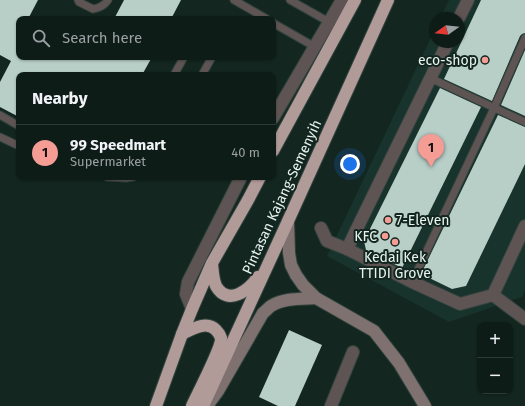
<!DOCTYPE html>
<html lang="en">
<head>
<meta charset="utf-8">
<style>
  body { margin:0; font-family:"Fira Sans",sans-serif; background:#172521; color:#f1f3f6 }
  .controls { position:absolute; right:12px; bottom:12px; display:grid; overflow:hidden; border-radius:8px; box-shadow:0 1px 3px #0004 }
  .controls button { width:36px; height:36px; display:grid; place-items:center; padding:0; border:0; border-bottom:1px solid #2e3a37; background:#0e1c18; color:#f1f3f6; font:20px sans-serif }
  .compass { position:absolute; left:429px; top:12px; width:36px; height:36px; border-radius:50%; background:#0e1c18; box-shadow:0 1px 3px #0004; rotate:255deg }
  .you { position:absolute; left:350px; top:164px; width:14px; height:14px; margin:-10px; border:3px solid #fff; border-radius:50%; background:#1a73e8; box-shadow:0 0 0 6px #1a73e833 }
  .badge { display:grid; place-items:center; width:26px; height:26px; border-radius:50%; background:#f59c95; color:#111; font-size:13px; font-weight:700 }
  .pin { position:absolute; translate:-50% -33px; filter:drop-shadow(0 1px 2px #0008) }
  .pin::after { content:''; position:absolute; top:21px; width:14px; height:12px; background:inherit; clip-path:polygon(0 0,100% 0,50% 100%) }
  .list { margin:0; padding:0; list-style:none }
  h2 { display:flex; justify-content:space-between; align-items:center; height:52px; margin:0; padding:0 16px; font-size:17px }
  h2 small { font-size:13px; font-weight:400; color:#9ba1a2 }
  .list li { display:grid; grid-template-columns:26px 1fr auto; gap:12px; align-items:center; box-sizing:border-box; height:56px; padding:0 16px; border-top:1px solid #2e3a37 }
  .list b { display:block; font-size:15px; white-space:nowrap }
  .list p { margin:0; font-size:13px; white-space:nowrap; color:#9ba1a2 }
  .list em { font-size:13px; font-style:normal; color:#9ba1a2 }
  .icon { flex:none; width:22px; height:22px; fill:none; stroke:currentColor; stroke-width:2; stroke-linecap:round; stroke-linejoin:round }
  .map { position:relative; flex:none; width:525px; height:406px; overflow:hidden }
  .search { position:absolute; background:#0e1c18; box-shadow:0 1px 3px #0004; left:16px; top:16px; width:260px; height:44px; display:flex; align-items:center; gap:10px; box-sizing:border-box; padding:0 14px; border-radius:8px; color:#9ba1a2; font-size:15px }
  .panel { position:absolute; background:#0e1c18; box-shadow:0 1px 3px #0004; left:16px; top:72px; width:260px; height:108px; border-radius:8px }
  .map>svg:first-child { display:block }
  .built { fill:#18332c }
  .building { fill:#b8cfc8 }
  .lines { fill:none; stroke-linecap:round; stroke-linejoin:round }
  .lane-casing { stroke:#31433d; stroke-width:9 }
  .street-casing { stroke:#31433d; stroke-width:14 }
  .secondary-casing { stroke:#31433d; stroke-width:14 }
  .highway-casing { stroke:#31433d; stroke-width:14 }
  .lane { stroke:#5e5454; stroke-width:7 }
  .street { stroke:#5e5454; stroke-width:12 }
  .secondary { stroke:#7f7170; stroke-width:12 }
  .highway { stroke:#b19b99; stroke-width:12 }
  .poi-dot { fill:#f59c95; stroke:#132620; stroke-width:1.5 }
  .labels { text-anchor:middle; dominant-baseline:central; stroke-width:4; stroke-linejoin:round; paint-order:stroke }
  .poi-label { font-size:14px; fill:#e8f4f0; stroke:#132620; text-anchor:end }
  .street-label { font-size:14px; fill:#e8f4f0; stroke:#132620 }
</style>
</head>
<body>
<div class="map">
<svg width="525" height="406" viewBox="0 0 525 406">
  <rect width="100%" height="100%" fill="#132620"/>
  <path class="built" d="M449,0H525V289L522,297L449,322L327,256L435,29V42H459V18H440Z"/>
  <g class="building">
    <path d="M0,0H38L28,19H19V57H152L142,75H19V117L0,107V82L11,61L0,55Z"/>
    <path d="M124,0H181L171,19H114Z"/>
    <path d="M481,0H525V33L522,34L520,36L492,101L444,79Z"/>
    <path d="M525,50V116L501,105Z"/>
    <path d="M440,88L481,107L402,268L366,250L364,241Z"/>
    <path d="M498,115L525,127V164L466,286L452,289L421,274Z"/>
    <path d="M289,330L322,345L295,406H278L259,397Z"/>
  </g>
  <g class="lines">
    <defs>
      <g id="lane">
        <path d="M78,0L79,2L93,9C99,8 104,6 108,0"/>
        <path d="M234,0L267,19"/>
        <path d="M290,0L329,22"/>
        <path d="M273,23L315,47"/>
        <path d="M174,75L184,57"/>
        <path d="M202,75L212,57"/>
        <path d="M430,78L525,122"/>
        <path d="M0,115L19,126"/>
        <path d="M0,137L17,145L19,144"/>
        <path d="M107,177L126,178L133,177"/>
        <path d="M412,282L494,108L525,38"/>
      </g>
      <g id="street">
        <path d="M459,18L468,0"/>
        <path d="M273,118L342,0"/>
        <path d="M321,228L327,241L347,249L412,282L460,304L493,295L525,226"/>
        <path d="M347,249L448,42"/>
        <path d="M493,295L525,319"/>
        <path d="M192,309L186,294L188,282L241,177"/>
        <path d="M331,406L353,352"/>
      </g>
      <g id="secondary">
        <path d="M288,221L289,253L291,265L296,275L303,285L316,298L374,331L399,363L425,406"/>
        <path d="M207,406L218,391L263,313C266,311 268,308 271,306C283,298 301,299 316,298"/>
      </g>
      <g id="highway">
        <path d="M273,151L355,0"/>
        <path d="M212,264C213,272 213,279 216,286C228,307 249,290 258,277"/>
        <path d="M182,334C192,329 207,320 216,330C218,332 220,335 221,338C222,347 197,395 192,406"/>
        <path d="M156,406L182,334L192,309L212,263L248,200L260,177"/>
        <path d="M203,406L288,221L388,0"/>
      </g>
    </defs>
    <use href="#lane" class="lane-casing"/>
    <use href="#street" class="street-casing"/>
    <use href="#secondary" class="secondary-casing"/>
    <use href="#highway" class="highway-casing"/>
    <use href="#lane" class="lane"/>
    <use href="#street" class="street"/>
    <use href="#secondary" class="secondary"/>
    <use href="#highway" class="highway"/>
  </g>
  <g class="poi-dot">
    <circle cx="485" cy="60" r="4"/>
    <circle cx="388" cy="220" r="4"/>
    <circle cx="385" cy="236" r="4"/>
    <circle cx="395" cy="242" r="4"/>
  </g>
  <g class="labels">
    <g class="poi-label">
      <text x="477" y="60">eco-shop</text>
      <text x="396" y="220" text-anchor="start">7-Eleven</text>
      <text x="377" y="236">KFC</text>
      <text x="395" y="257" text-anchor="middle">Kedai Kek<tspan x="395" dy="16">TTIDI Grove</tspan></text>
    </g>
    <g class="street-label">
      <text transform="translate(282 197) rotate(-65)">Pintasan Kajang-Semenyih</text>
    </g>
  </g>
</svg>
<div class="controls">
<button>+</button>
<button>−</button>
</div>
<svg class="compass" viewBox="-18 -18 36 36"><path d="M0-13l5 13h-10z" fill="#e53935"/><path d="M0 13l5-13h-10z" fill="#9ba1a2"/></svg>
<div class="you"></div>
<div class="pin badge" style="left:431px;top:167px">1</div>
<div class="search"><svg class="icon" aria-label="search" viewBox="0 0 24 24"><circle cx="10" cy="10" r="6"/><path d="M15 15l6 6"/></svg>Search here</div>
<section class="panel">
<h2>Nearby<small></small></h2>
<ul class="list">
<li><span class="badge">1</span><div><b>99 Speedmart</b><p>Supermarket</p></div><em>40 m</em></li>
</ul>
</section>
</div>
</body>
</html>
